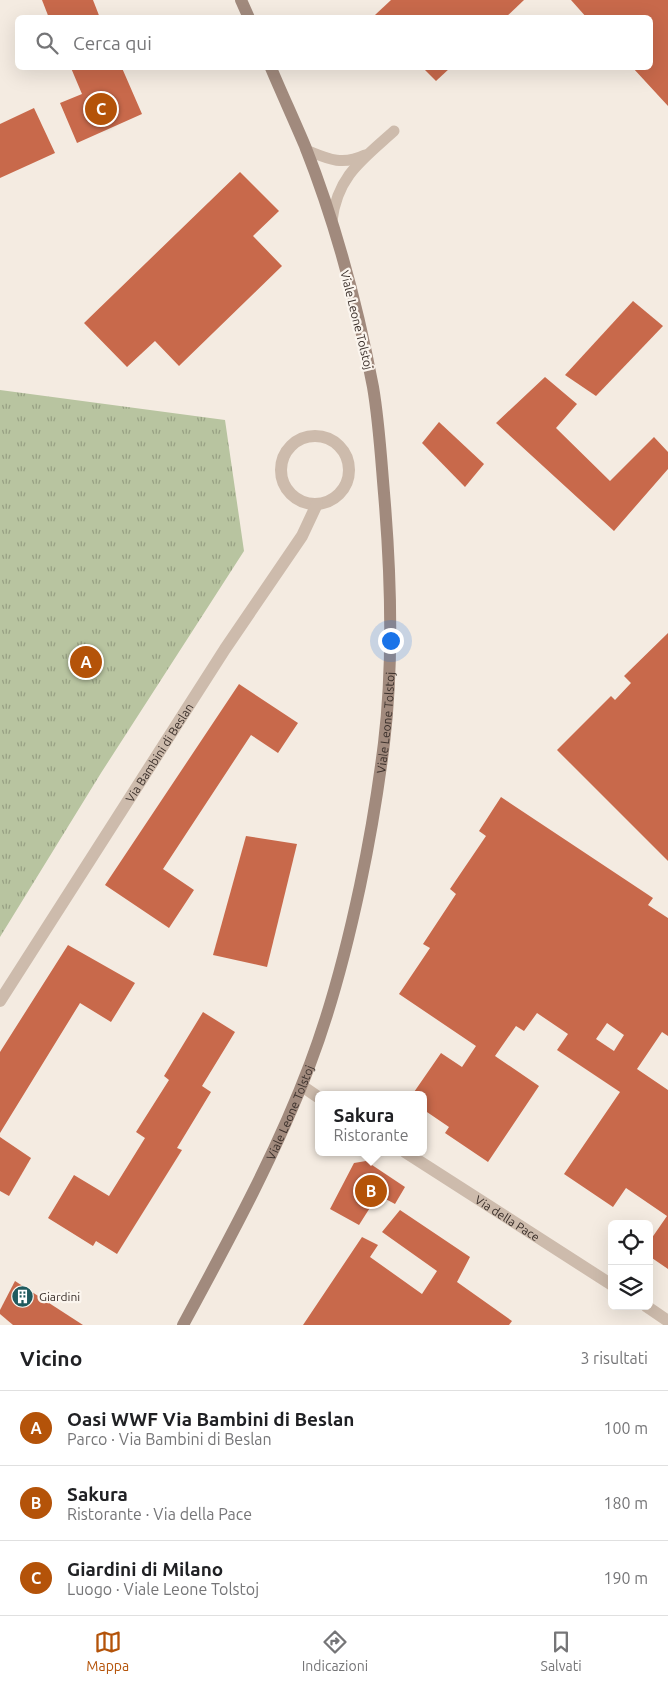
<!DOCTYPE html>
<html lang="it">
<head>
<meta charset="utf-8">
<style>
  body { margin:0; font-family:Ubuntu,sans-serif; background:#f2f2f2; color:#202124 }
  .controls { position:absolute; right:15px; bottom:15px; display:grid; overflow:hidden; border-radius:8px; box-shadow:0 5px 20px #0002 }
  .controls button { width:45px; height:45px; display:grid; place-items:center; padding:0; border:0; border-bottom:1px solid #e0e0e0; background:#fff; color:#202124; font:25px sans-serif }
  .you { position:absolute; left:390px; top:640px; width:18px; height:18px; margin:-12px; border:4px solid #fff; border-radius:50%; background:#1a73e8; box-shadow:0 0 0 8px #1a73e833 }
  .badge { display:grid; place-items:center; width:32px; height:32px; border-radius:50%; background:#b45309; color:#fff; font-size:16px; font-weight:700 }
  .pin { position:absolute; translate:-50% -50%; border:2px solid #fff; box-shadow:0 1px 5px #0006 }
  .popup { position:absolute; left:315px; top:1091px; width:112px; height:65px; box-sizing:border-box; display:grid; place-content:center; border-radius:8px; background:#fff; filter:drop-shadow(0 1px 4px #0005); font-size:16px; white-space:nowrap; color:#757577 }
  .popup b { font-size:19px; color:#202124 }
  .popup::after { content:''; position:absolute; left:50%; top:100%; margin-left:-10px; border:10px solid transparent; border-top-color:#fff }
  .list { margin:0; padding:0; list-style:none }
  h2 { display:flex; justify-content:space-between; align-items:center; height:65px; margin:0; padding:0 20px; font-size:21px }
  h2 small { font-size:16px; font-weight:400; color:#757577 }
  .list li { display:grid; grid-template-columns:32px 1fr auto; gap:15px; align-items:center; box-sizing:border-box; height:75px; padding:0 20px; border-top:1px solid #e0e0e0 }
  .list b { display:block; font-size:19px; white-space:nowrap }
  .list p { margin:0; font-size:16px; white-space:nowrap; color:#757577 }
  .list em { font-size:16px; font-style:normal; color:#757577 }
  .icon { flex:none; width:28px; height:28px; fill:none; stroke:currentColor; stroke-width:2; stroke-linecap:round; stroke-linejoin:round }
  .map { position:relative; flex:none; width:668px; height:1325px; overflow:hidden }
  .search { position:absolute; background:#fff; box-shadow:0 5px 20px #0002; left:15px; right:15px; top:15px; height:55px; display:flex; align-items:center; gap:12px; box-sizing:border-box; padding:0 18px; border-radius:8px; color:#757577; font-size:19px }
  .sheet { height:290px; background:#fff }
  nav { display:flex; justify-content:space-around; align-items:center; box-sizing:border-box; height:70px; border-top:1px solid #e0e0e0; background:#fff; font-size:14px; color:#757577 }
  nav a { display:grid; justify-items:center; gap:2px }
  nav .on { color:#b45309 }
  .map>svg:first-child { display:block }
  .grass { fill:url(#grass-tufts) }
  .building { fill:#c8694b; fill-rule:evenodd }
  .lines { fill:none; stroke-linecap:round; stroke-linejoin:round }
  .lane { stroke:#cdbbac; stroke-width:11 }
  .street { stroke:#cdbbac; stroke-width:12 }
  .secondary { stroke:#a18a7d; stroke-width:12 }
  .labels { text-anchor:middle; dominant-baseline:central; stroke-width:4.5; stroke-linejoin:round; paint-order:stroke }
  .street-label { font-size:12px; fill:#3b302b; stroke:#fbf5ee }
  .poi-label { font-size:12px; fill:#3b302b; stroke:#fbf5ee; text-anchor:start }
</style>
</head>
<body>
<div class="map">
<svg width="668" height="1325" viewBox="0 0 668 1325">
  <defs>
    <pattern id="grass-tufts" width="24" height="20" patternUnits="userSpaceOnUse" patternTransform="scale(1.25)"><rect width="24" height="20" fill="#b8c4a0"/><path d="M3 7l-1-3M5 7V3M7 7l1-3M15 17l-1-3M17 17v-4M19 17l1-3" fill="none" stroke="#97a083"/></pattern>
  </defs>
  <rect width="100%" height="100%" fill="#f4ebe1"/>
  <path class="grass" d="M0,390L225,420L244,551L101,773L0,937Z"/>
  <g class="building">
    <path d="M42,0H93L100,18H49Z"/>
    <path d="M391,0H524L505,18H378L375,15Z"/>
    <path d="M571,0H668V106L633,68H650V18H587Z"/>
    <path d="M71,68H122L142,114L77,143L60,103L82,94Z"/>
    <path d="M423,68H450L436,81Z"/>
    <path d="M34,108L55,153L0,178V124Z"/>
    <path d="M240,172L279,211L253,236L282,266L179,366L155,341L127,367L84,323Z"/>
    <path d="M633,301L663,326L596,396L565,375Z"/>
    <path d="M545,377L577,404L556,428L610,481L654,437L668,452V469L614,531L496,423Z"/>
    <path d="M439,422L484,464L465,487L422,443Z"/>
    <path d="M668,633V861L557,750L611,696L615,700L631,683L624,676Z"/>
    <path d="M239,684L298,723L278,753L251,735L163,869L194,890L169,928L105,885Z"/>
    <path d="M501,797L653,898L648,905L668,918V1036L662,1032L637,1069L668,1090V1269L649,1256V1242L667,1216L626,1188L613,1207L564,1174L620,1092L557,1050L568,1034L537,1013L524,1031L516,1026L495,1056L539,1086L488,1162L445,1133L449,1127L424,1110V1095H412L441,1053L462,1067L476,1046L399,994L430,948L423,944L456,894L450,889L486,836L479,831ZM607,1023L624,1035L614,1051L596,1039Z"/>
    <path d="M246,836L297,844L267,967L213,955Z"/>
    <path d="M68,945L135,983L111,1022L80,1003L0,1133V1052Z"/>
    <path d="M203,1012L235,1032L202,1086L211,1092L177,1148L182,1150L117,1254L96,1241L93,1246L48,1218L74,1175L109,1196L145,1138L136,1132L169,1080L164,1076Z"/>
    <path d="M0,1137L31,1158L9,1196L0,1191Z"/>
    <path d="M366,1161L405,1187L395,1204L378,1195L359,1225L330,1209L354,1163Z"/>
    <path d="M400,1210L470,1257L457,1282L512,1321L509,1325H303L362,1237L378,1245L370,1257L422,1294L437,1271L382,1232Z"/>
    <path d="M15,1281L83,1325H13L0,1314V1310Z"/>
  </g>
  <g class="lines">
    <g class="lane">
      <path d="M306,150C328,159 342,166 365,155"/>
      <path d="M332,221C337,176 363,159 394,131"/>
    </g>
    <g class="street">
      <circle cx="315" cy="470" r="34"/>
      <path id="s1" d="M0,1001L225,649L302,536L317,504"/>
      <path d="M302,1086L318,1097"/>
      <path id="s2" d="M405,1152L612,1285"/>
      <path d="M646,1306L668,1321"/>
    </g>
    <g class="secondary">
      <path d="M241,0L249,18"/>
      <path id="s3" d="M183,1325C229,1240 276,1154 310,1064C332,1006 347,947 360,886C370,839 378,791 384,743C394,660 391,575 384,493C381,458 379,422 373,387C358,308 335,222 305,146C294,120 282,94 271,68"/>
    </g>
  </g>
  <defs>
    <symbol id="building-disc" viewBox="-11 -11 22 22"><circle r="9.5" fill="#1f5a5e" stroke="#fbf5ee"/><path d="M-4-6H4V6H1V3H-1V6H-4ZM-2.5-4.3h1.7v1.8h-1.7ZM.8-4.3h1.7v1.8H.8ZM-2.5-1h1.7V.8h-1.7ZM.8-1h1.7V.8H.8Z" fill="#fff"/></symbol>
  </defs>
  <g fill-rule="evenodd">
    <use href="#building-disc" x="10" y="1284" width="25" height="25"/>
  </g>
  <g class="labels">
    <g class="street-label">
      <text transform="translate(357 320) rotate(76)">Viale Leone Tolstoj</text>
      <text stroke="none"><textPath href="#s3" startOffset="641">Viale Leone Tolstoj</textPath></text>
      <text stroke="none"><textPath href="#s1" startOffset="295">Via Bambini di Beslan</textPath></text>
      <text stroke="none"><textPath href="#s3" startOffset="238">Viale Leone Tolstoj</textPath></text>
      <text stroke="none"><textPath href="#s2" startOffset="122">Via della Pace</textPath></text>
    </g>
    <g class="poi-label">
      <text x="39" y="1296">Giardini</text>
    </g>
  </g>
</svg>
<div class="controls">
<button><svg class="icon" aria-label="locate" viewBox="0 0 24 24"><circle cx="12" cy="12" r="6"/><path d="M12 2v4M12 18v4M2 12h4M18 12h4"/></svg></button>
<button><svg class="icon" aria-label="layers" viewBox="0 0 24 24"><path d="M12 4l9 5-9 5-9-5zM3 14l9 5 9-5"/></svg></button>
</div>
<div class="you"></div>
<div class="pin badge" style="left:86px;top:662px">A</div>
<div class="pin badge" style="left:371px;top:1191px">B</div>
<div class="popup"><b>Sakura</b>Ristorante</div>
<div class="pin badge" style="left:101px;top:109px">C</div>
<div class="search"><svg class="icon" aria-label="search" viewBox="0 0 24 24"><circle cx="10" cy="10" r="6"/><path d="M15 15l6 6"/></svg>Cerca qui</div>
</div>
<section class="sheet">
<h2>Vicino<small>3 risultati</small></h2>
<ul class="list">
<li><span class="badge">A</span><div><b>Oasi WWF Via Bambini di Beslan</b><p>Parco · Via Bambini di Beslan</p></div><em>100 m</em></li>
<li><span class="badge">B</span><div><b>Sakura</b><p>Ristorante · Via della Pace</p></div><em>180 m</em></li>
<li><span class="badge">C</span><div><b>Giardini di Milano</b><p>Luogo · Viale Leone Tolstoj</p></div><em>190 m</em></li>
</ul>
</section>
<nav>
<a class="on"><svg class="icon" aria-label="map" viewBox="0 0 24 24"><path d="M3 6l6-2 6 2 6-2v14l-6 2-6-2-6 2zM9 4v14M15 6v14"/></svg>Mappa</a>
<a><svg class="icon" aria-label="directions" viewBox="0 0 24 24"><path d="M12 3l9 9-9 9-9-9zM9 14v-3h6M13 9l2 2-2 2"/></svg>Indicazioni</a>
<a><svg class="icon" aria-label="saved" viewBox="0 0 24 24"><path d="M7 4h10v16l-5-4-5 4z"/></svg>Salvati</a>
</nav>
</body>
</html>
